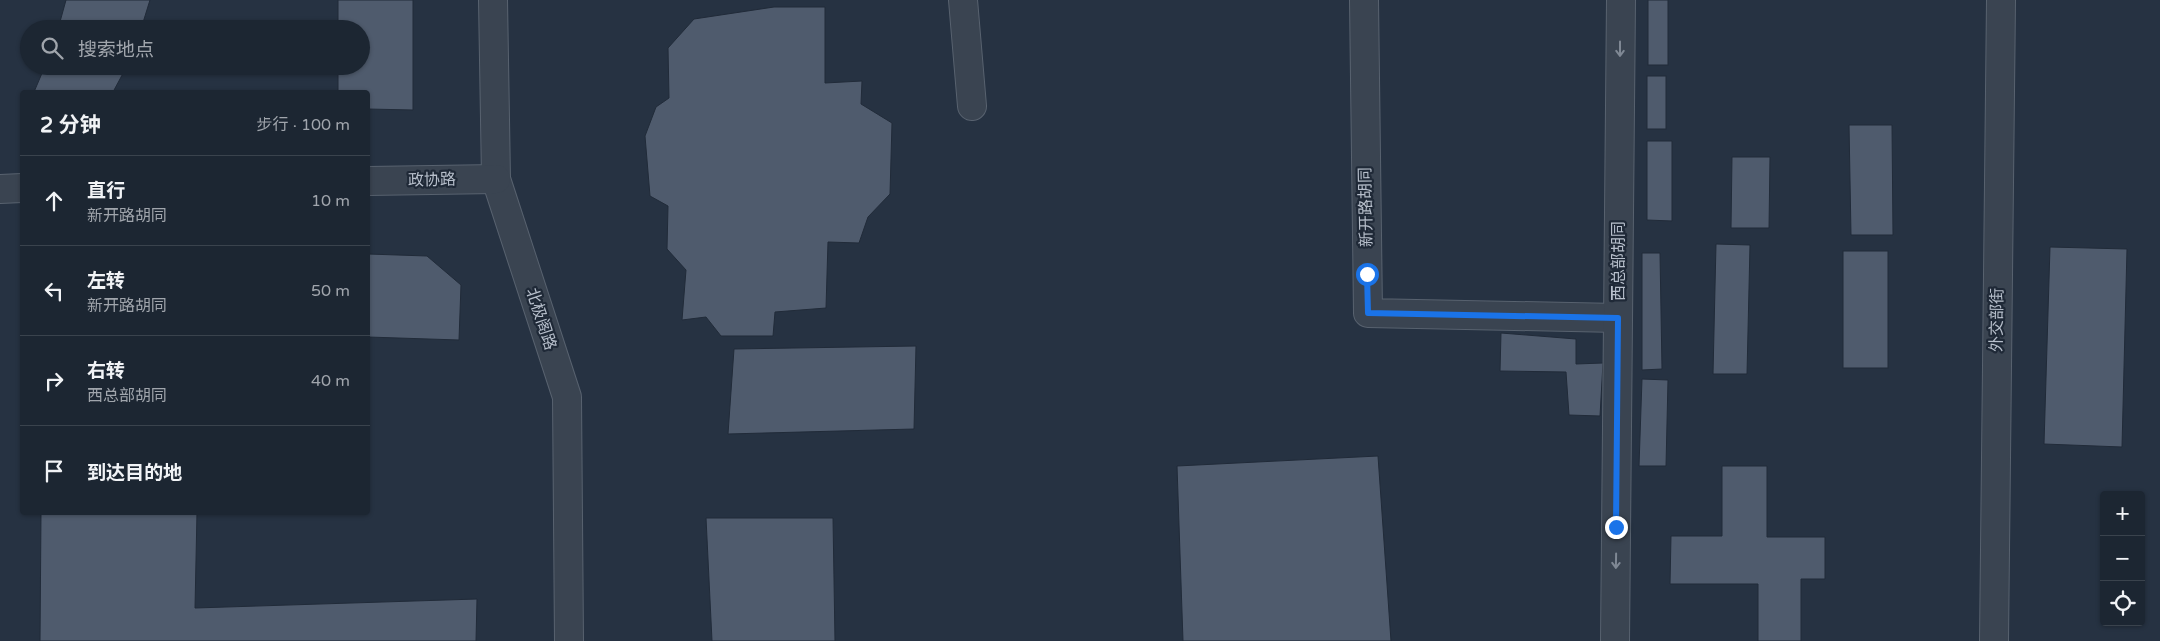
<!DOCTYPE html>
<html lang="zh">
<head>
<meta charset="utf-8">
<style>
  body { margin:0; font-family:"Varela Round","Noto Sans SC",sans-serif; background:#252e3a; color:#f1f3f6 }
  .controls { position:absolute; right:15px; bottom:15px; display:grid; overflow:hidden; border-radius:5px; box-shadow:0 1px 4px #0004 }
  .controls button { width:45px; height:45px; display:grid; place-items:center; padding:0; border:0; border-bottom:1px solid #3a434d; background:#1c2632; color:#f1f3f6; font:25px sans-serif }
  .stop { position:absolute; width:15px; height:15px; margin:-11px; border:4px solid #1a73e8; border-radius:50%; background:#fff }
  .stop.end { background:#1a73e8; border-color:#fff; box-shadow:0 1px 5px #0008 }
  .list { margin:0; padding:0; list-style:none }
  h2 { display:flex; justify-content:space-between; align-items:center; height:65px; margin:0; padding:0 20px; font-size:21px }
  h2 small { font-size:16px; font-weight:400; color:#a0a5ac }
  .list li { display:grid; grid-template-columns:32px 1fr auto; gap:15px; align-items:center; box-sizing:border-box; height:90px; padding:0 20px; border-top:1px solid #3a434d }
  .list b { display:block; font-size:19px; white-space:nowrap }
  .list p { margin:0; font-size:16px; white-space:nowrap; color:#a0a5ac }
  .list em { font-size:16px; font-style:normal; color:#a0a5ac }
  .icon { flex:none; width:28px; height:28px; fill:none; stroke:currentColor; stroke-width:2; stroke-linecap:round; stroke-linejoin:round }
  .map { position:relative; flex:none; width:2160px; height:641px; overflow:hidden }
  .search { position:absolute; background:#1c2632; box-shadow:0 1px 4px #0004; left:20px; top:20px; width:350px; height:55px; display:flex; align-items:center; gap:12px; box-sizing:border-box; padding:0 18px; border-radius:28px; color:#a0a5ac; font-size:19px }
  .panel { position:absolute; background:#1c2632; box-shadow:0 1px 4px #0004; left:20px; top:90px; width:350px; height:425px; border-radius:5px }
  .map>svg:first-child { display:block }
  .building { fill:#4f5b6d; stroke:#212b39 }
  .lines { fill:none; stroke-linecap:round; stroke-linejoin:round }
  .minor-casing { stroke:#58626f; stroke-width:30 }
  .minor { stroke:#3a4451; stroke-width:28 }
  .oneway { stroke:#7f8894 }
  .route { stroke:#1a73e8; stroke-width:6 }
  .labels { text-anchor:middle; dominant-baseline:central; stroke-width:4.5; stroke-linejoin:round; paint-order:stroke }
  .street-label { font-size:16px; fill:#b7bfcb; stroke:#1f2937 }
</style>
</head>
<body>
<div class="map">
<svg width="2160" height="641" viewBox="0 0 2160 641">
  <rect width="100%" height="100%" fill="#263242"/>
  <g class="building">
    <path d="M66,0H150L141,29H58Z"/>
    <path d="M338,0H413V110L368,109V92H338V66H361V29H338Z"/>
    <rect x="1648" y="0" width="20" height="65"/>
    <path d="M774,7H825V83L862,81L861,104L892,123L890,194L868,217L859,243L828,242L826,308L775,312L773,336H721L706,317L682,320L686,270L667,249L668,206L650,196L645,136L656,107L669,98L668,48L694,19Z"/>
    <path d="M45,66H127L113,92H34Z"/>
    <rect x="1647" y="76" width="19" height="53"/>
    <path d="M1849,125H1892L1893,235H1851Z"/>
    <path d="M1647,141H1672V221L1647,220Z"/>
    <path d="M1732,157H1770L1769,228H1731Z"/>
    <path d="M1716,244L1750,245L1747,374H1713Z"/>
    <path d="M2050,247L2127,249L2122,447L2044,444Z"/>
    <rect x="1843" y="251" width="45" height="117"/>
    <path d="M1642,253H1660L1662,369L1642,370Z"/>
    <path d="M368,254L427,256L461,285L459,340L368,337Z"/>
    <path d="M1501,333L1576,339V364L1603,363L1600,416L1569,415L1566,372L1500,371Z"/>
    <path d="M916,346L914,429L728,434L734,349Z"/>
    <path d="M1642,379L1668,380L1666,466H1639Z"/>
    <path d="M1378,456L1391,641H1183L1177,466Z"/>
    <path d="M1722,466H1767V537H1825V579H1801V641H1758V584H1670L1671,536H1722Z"/>
    <path d="M41,512H197L195,608L477,599L476,641H40Z"/>
    <path d="M706,518H833L835,641H712Z"/>
  </g>
  <g class="lines">
    <defs>
      <g id="minor">
        <path d="M493,0L496,179L567,397L569,641"/>
        <path d="M963,0L972,106"/>
        <path d="M1364,0L1368,313L1618,318"/>
        <path d="M368,181L496,179"/>
        <path d="M0,189L22,188"/>
        <path d="M1615,641L1621,0"/>
        <path d="M1994,641L2001,0"/>
      </g>
    </defs>
    <use href="#minor" class="minor-casing"/>
    <use href="#minor" class="minor"/>
  </g>
  <defs><path id="oneway-shaft" d="M-6 0H5M1.5-3L5.5 0L1.5 3" fill="none" stroke-width="1.6" stroke-linecap="round" stroke-linejoin="round" transform="scale(1.25)"/></defs>
  <g class="oneway">
    <use href="#oneway-shaft" transform="translate(1620 49) rotate(90)"/>
    <use href="#oneway-shaft" transform="translate(1616 561) rotate(91)"/>
  </g>
  <g class="lines">
    <path class="route" d="M1367,274L1368,313L1618,318L1616,527"/>
  </g>
  <g class="labels">
    <g class="street-label">
      <text transform="translate(432 180) rotate(-1)">政协路</text>
      <text transform="translate(1366 207) rotate(-91)">新开路胡同</text>
      <text transform="translate(1619 261) rotate(-90)">西总部胡同</text>
      <text transform="translate(541 319) rotate(72)">北极阁路</text>
      <text transform="translate(1997 320) rotate(-89)">外交部街</text>
    </g>
  </g>
</svg>
<div class="controls">
<button>+</button>
<button>−</button>
<button><svg class="icon" aria-label="locate" viewBox="0 0 24 24"><circle cx="12" cy="12" r="6"/><path d="M12 2v4M12 18v4M2 12h4M18 12h4"/></svg></button>
</div>
<div class="stop" style="left:1367px;top:274px"></div>
<div class="stop end" style="left:1616px;top:527px"></div>
<div class="search"><svg class="icon" aria-label="search" viewBox="0 0 24 24"><circle cx="10" cy="10" r="6"/><path d="M15 15l6 6"/></svg>搜索地点</div>
<section class="panel">
<h2>2 分钟<small>步行 · 100 m</small></h2>
<ul class="list">
<li><svg class="icon" aria-label="ahead" viewBox="0 0 24 24"><path d="M12 20V5M6 11l6-6 6 6"/></svg><div><b>直行</b><p>新开路胡同</p></div><em>10 m</em></li>
<li><svg class="icon" aria-label="left" viewBox="0 0 24 24"><path d="M17 20v-9H6M10 6l-5 5 5 5"/></svg><div><b>左转</b><p>新开路胡同</p></div><em>50 m</em></li>
<li><svg class="icon" aria-label="right" viewBox="0 0 24 24"><path d="M7 20v-9h11M14 6l5 5-5 5"/></svg><div><b>右转</b><p>西总部胡同</p></div><em>40 m</em></li>
<li><svg class="icon" aria-label="arrive" viewBox="0 0 24 24"><path d="M6 21V4h12l-3 4 3 4H6"/></svg><div><b>到达目的地</b></div></li>
</ul>
</section>
</div>
</body>
</html>
